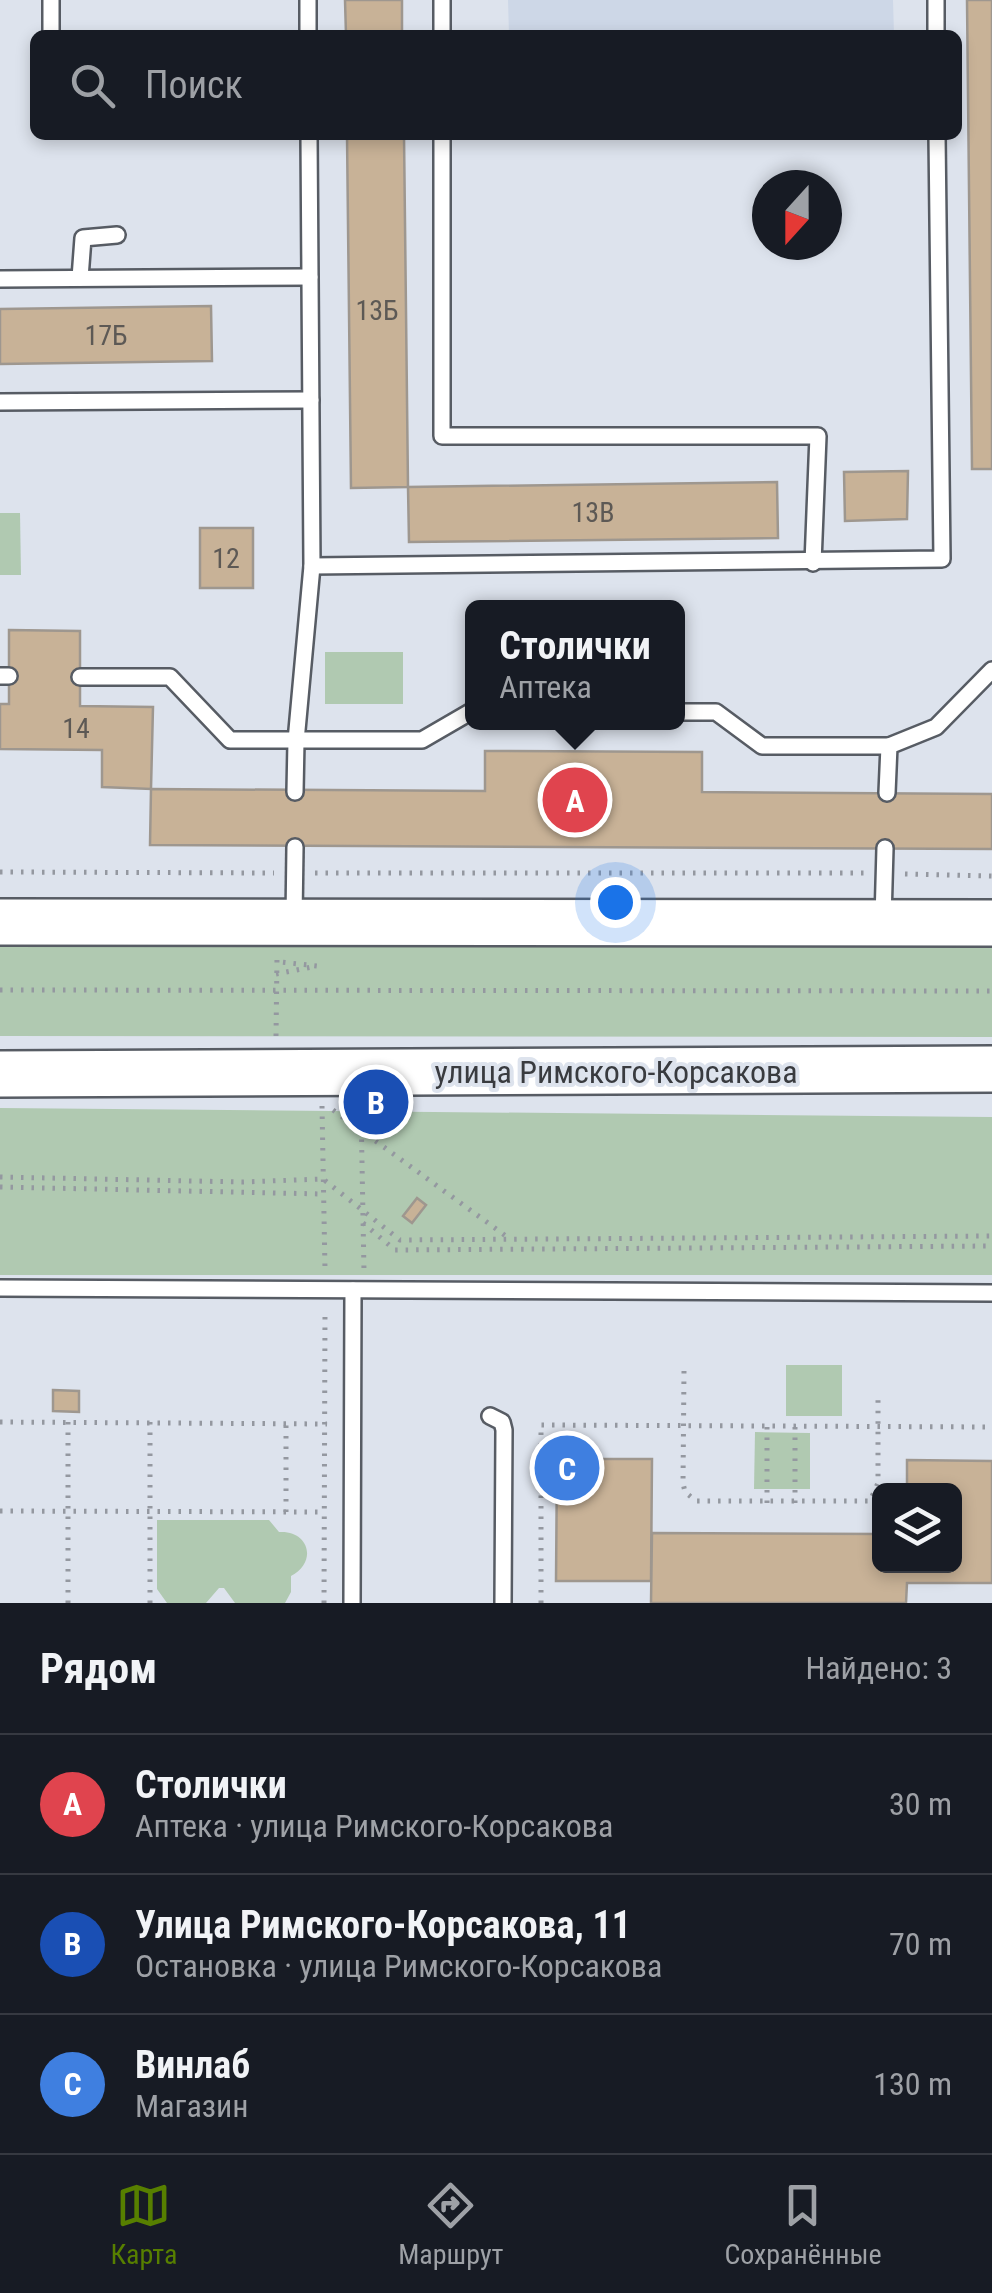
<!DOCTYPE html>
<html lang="ru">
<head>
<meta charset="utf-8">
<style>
  body { margin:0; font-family:"Roboto Condensed",sans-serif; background:#242831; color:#f1f3f6 }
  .controls { position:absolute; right:30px; bottom:30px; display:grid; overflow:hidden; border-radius:15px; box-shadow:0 5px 15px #0003 }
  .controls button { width:90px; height:90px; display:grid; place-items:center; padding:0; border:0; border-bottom:2px solid #363941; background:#171b24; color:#f1f3f6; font:50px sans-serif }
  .compass { position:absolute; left:752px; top:170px; width:90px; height:90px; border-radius:50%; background:#171b24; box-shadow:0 5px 15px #0003; rotate:201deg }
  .you { position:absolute; left:615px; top:902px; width:35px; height:35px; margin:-25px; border:8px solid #fff; border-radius:50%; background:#1a73e8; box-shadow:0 0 0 15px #1a73e833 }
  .badge { display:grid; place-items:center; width:65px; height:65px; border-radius:50%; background:#577f00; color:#fff; font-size:32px; font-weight:700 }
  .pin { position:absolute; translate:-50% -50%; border:5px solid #fff; box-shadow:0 2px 10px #0006 }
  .popup { position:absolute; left:465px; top:600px; width:220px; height:130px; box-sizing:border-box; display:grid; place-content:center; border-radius:15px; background:#171b24; filter:drop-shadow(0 2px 8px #0005); font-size:32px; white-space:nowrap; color:#9ea1a6 }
  .popup b { font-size:38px; color:#f1f3f6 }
  .popup::after { content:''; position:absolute; left:50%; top:100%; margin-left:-20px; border:20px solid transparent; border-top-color:#171b24 }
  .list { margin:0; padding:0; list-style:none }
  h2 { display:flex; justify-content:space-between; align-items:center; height:130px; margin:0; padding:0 40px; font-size:42px }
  h2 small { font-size:32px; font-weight:400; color:#9ea1a6 }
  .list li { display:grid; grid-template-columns:65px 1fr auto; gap:30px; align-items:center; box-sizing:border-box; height:140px; padding:0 40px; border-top:2px solid #363941 }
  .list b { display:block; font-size:38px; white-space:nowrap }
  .list p { margin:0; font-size:32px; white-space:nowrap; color:#9ea1a6 }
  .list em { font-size:32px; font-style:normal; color:#9ea1a6 }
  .icon { flex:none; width:55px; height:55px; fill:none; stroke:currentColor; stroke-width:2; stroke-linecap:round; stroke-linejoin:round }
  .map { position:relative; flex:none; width:992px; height:1603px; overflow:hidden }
  .search { position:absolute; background:#171b24; box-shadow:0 5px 15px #0003; left:30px; right:30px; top:30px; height:110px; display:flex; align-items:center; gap:25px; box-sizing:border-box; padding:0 35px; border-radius:15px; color:#9ea1a6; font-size:38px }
  .sheet { height:550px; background:#171b24 }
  nav { display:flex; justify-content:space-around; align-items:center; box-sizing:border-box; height:140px; border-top:2px solid #363941; background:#171b24; font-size:28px; color:#9ea1a6 }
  nav a { display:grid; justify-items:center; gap:5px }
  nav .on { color:#577f00 }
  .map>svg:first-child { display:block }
  .built { fill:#cdd7e7 }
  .green { fill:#b0c9b1 }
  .building { fill:#c8b297; stroke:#9e978f; stroke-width:2.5 }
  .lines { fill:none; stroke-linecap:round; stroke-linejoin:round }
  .lane-casing { stroke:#575c64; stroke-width:20 }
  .secondary-casing { stroke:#575c64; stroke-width:50 }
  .path { stroke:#9498a0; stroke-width:5; stroke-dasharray:2.5 8; stroke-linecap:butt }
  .lane { stroke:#fff; stroke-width:15 }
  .secondary { stroke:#fff; stroke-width:45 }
  .labels { text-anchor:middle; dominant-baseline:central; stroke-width:8; stroke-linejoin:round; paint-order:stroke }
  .number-label { font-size:28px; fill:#5d5955 }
  .street-label { font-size:32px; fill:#393b3f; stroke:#dde3ed }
</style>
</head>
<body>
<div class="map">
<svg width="992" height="1603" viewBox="0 0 992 1603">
  <rect width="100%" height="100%" fill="#dde3ed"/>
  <path class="built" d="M508,0H893L894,35H509Z"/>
  <g class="green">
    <path d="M0,513H20L21,575H0Z"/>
    <rect x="325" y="652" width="78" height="52"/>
    <path d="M0,939L992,945V1037L0,1036Z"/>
    <path d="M0,1108L992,1117V1275H0Z"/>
    <rect x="786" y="1365" width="56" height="51"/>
    <path d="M755,1432L810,1433V1489H754Z"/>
    <path d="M157,1520H269L279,1532C309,1530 318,1562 291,1576V1592L285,1603H235L224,1588H219L206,1603H167L157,1589Z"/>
  </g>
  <g class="building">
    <path d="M345,0H402V35H346Z"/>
    <path d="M967,0H992V469H972Z"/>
    <path d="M347,135H404L408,487L351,488Z"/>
    <path d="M211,306L212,361L0,364V309Z"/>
    <path d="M908,471L907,519L845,521L844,472Z"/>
    <path d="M777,482L778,538L409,542L408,487Z"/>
    <rect x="200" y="528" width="53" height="60"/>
    <path d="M9,630L80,631V706L153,707L151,789L102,787V750L0,749V704H9Z"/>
    <path d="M485,751L702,752V792L992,794V849L150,845L151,789L485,791Z"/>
    <path d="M417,1198L426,1205L412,1223L403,1216Z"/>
    <path d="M53,1390L79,1391V1412L53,1411Z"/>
    <path d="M557,1459H652L651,1581H556Z"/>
    <path d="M907,1460L992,1461V1583H907L906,1603H651L652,1533L880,1534V1566H954V1490H907Z"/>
  </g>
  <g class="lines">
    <defs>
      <g id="lane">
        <path d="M308,0V35"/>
        <path d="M442,0V35"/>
        <path d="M936,0V35"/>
        <path d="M51,35V0"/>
        <path d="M442,135V436H818L813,563"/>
        <path d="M80,278L83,238L117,235"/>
        <path d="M0,279L310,277"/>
        <path d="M0,402L311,400"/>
        <path d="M312,566L942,559L937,135"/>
        <path d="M0,676H9"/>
        <path d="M80,677H170L230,740H422L472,711"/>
        <path d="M678,712H716L762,746H889"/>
        <path d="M295,792L296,741L312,566L309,135"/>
        <path d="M887,793L889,746L936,727L992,670"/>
        <path d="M294,918L295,847"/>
        <path d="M883,919L885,848"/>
        <path d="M0,1288L992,1293"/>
        <path d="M490,1416L502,1422L504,1430L503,1603"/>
        <path d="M352,1603L353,1290"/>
      </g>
      <g id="secondary">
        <path d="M0,922L992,923"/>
        <path d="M0,1074L992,1069"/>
      </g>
    </defs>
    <use href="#lane" class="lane-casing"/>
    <use href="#secondary" class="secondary-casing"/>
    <g class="path">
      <path d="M0,872L274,873"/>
      <path d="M315,873H864"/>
      <path d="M905,874L992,876"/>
      <path d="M276,974L317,966L281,962"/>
      <path d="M0,990L992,991"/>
      <path d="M276,1036L277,957"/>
      <path d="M322,1106L325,1270"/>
      <path d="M361,1108L364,1272"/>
      <path d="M333,1110L510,1239"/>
      <path d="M0,1177L242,1182L323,1179L400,1240L992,1236"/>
      <path d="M0,1187L323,1194"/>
      <path d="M363,1223L395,1250L992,1246"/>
      <path d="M684,1371L683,1483L685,1492L696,1501H870L878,1483V1395"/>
      <path d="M0,1422L327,1424"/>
      <path d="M767,1503V1426"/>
      <path d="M795,1503V1426"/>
      <path d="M0,1511L324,1512"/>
      <path d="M286,1512V1423"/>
      <path d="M68,1603V1422"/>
      <path d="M150,1603V1422"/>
      <path d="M324,1603L325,1311"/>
      <path d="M541,1603V1425L992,1427"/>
    </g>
    <use href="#lane" class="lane"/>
    <use href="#secondary" class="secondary"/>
  </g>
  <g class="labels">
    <g class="number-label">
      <text x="377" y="310">13Б</text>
      <text x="106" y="335">17Б</text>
      <text x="593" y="512">13В</text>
      <text x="226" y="558">12</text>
      <text x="76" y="728">14</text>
    </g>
    <g class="street-label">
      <text x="616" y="1072">улица Римского-Корсакова</text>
    </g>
  </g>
</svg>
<div class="controls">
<button><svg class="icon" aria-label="layers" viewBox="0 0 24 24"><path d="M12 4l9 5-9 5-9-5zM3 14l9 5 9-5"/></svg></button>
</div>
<svg class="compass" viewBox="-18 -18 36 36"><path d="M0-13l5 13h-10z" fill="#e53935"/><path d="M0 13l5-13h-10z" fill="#9ea1a6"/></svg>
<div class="you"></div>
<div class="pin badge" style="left:575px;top:800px;background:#e0444e">A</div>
<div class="popup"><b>Столички</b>Аптека</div>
<div class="pin badge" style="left:376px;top:1102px;background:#1a4fb4">B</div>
<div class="pin badge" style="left:567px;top:1468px;background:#3f7fe0">C</div>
<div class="search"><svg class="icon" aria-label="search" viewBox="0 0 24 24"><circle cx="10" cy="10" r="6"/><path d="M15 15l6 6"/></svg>Поиск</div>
</div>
<section class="sheet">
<h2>Рядом<small>Найдено: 3</small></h2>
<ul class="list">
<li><span class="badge" style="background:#e0444e">A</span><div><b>Столички</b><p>Аптека · улица Римского-Корсакова</p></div><em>30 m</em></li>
<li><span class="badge" style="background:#1a4fb4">B</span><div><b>Улица Римского-Корсакова, 11</b><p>Остановка · улица Римского-Корсакова</p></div><em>70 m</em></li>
<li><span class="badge" style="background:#3f7fe0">C</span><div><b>Винлаб</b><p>Магазин</p></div><em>130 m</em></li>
</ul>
</section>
<nav>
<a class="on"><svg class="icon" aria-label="map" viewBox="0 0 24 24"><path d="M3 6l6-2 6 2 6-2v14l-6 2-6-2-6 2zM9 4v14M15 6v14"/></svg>Карта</a>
<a><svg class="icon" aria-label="directions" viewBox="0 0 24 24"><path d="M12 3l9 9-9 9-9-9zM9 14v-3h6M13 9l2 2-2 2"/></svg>Маршрут</a>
<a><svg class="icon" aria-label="saved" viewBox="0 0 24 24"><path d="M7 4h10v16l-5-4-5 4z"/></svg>Сохранённые</a>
</nav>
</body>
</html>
